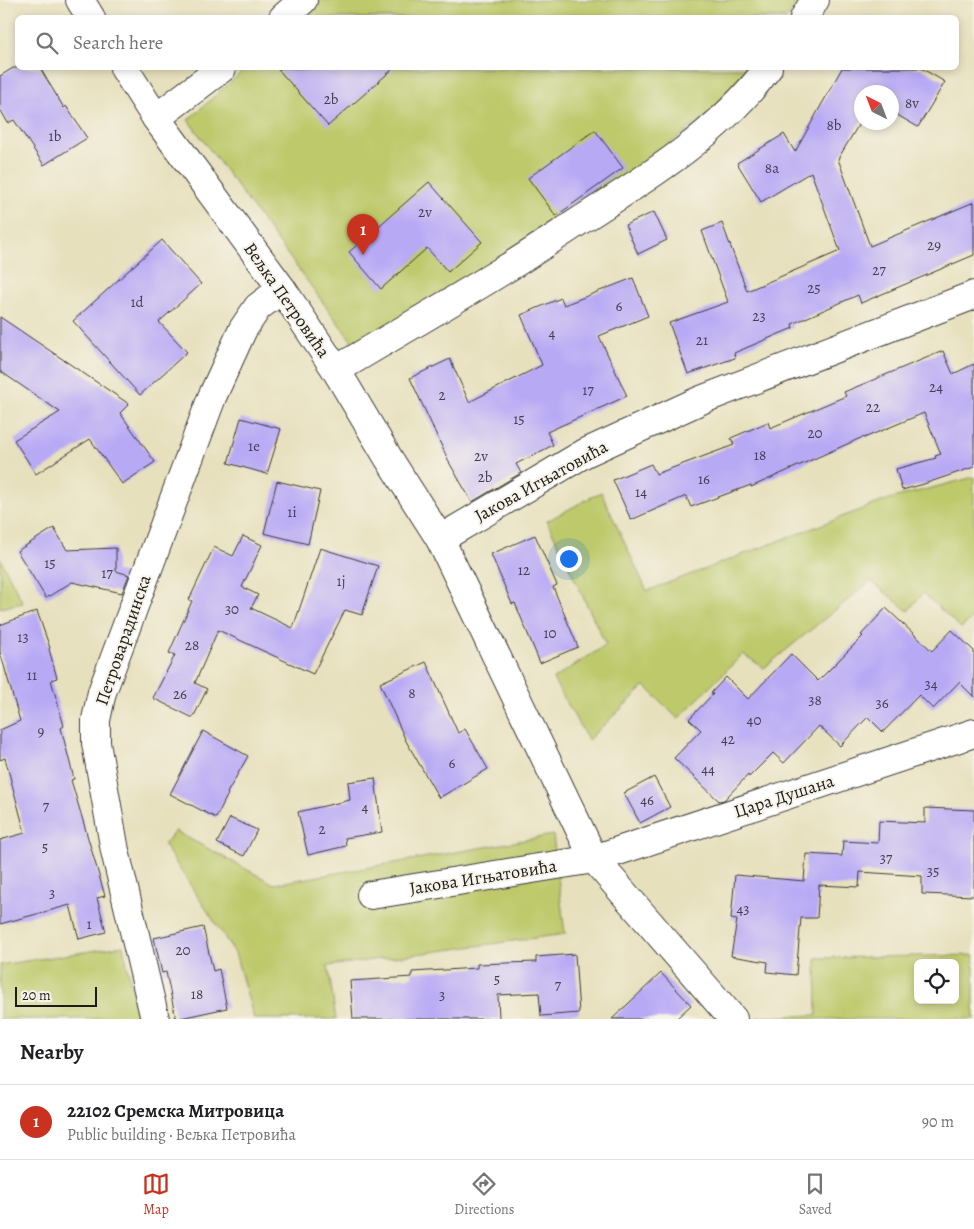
<!DOCTYPE html>
<html lang="en">
<head>
<meta charset="utf-8">
<style>
  body { margin:0; font-family:Alegreya,serif; background:#f2f2f2; color:#202124 }
  .controls { position:absolute; right:15px; bottom:15px; display:grid; overflow:hidden; border-radius:8px; box-shadow:0 2px 8px #0003 }
  .controls button { width:45px; height:45px; display:grid; place-items:center; padding:0; border:0; border-bottom:1px solid #e0e0e0; background:#fff; color:#202124; font:25px sans-serif }
  .compass { position:absolute; left:854px; top:85px; width:45px; height:45px; border-radius:50%; background:#fff; box-shadow:0 2px 8px #0003; rotate:318deg }
  .scale { position:absolute; left:15px; bottom:12px; width:82px; box-sizing:border-box; padding-left:5px; border:2px solid #1c1c1c; border-top:0; font-size:14px; line-height:18px; white-space:nowrap; color:#1c1c1c; -webkit-text-stroke:4px #f7f3e8; paint-order:stroke }
  .you { position:absolute; left:568px; top:558px; width:18px; height:18px; margin:-12px; border:4px solid #fff; border-radius:50%; background:#1a73e8; box-shadow:0 0 0 8px #1a73e833 }
  .badge { display:grid; place-items:center; width:32px; height:32px; border-radius:50%; background:#c8321e; color:#fff; font-size:16px; font-weight:700 }
  .pin { position:absolute; translate:-50% -41px; filter:drop-shadow(0 1px 2px #0008) }
  .pin::after { content:''; position:absolute; top:26px; width:18px; height:15px; background:inherit; clip-path:polygon(0 0,100% 0,50% 100%) }
  .list { margin:0; padding:0; list-style:none }
  h2 { display:flex; justify-content:space-between; align-items:center; height:65px; margin:0; padding:0 20px; font-size:21px }
  h2 small { font-size:16px; font-weight:400; color:#757577 }
  .list li { display:grid; grid-template-columns:32px 1fr auto; gap:15px; align-items:center; box-sizing:border-box; height:75px; padding:0 20px; border-top:1px solid #e0e0e0 }
  .list b { display:block; font-size:19px; white-space:nowrap }
  .list p { margin:0; font-size:16px; white-space:nowrap; color:#757577 }
  .list em { font-size:16px; font-style:normal; color:#757577 }
  .icon { flex:none; width:28px; height:28px; fill:none; stroke:currentColor; stroke-width:2; stroke-linecap:round; stroke-linejoin:round }
  .map { position:relative; flex:none; width:974px; height:1019px; overflow:hidden }
  .search { position:absolute; background:#fff; box-shadow:0 2px 8px #0003; left:15px; right:15px; top:15px; height:55px; display:flex; align-items:center; gap:12px; box-sizing:border-box; padding:0 18px; border-radius:8px; color:#757577; font-size:19px }
  .sheet { height:140px; background:#fff }
  nav { display:flex; justify-content:space-around; align-items:center; box-sizing:border-box; height:70px; border-top:1px solid #e0e0e0; background:#fff; font-size:14px; color:#757577 }
  nav a { display:grid; justify-items:center; gap:2px }
  nav .on { color:#c8321e }
  .map>svg:first-child { display:block }
  .green { fill:#bdc96b; stroke:#6c7244; fill-rule:evenodd }
  .building { fill:#b8a9f5 }
  .lines { fill:none; stroke-linecap:round; stroke-linejoin:round }
  .minor-casing { stroke:#3a3934; stroke-width:30 }
  .minor { stroke:#fff; stroke-width:28 }
  .labels { text-anchor:middle; dominant-baseline:central; stroke-width:4; stroke-linejoin:round; paint-order:stroke }
  .number-label { font-size:15px; fill:#433f52 }
  .street-label { font-size:18px; fill:#1c1c1c; stroke:#f7f3e8 }
</style>
</head>
<body>
<div class="map">
<svg width="974" height="1019" viewBox="0 0 974 1019">
  <rect width="100%" height="100%" fill="#f7f3e8"/>
  <filter id="ink" filterUnits="userSpaceOnUse"><feTurbulence type="fractalNoise" baseFrequency=".02" numOctaves="2"/><feDisplacementMap in="SourceGraphic" scale="10" xChannelSelector="R" yChannelSelector="G"/><feConvolveMatrix kernelMatrix="1 2 1 2 8 2 1 2 1" color-interpolation-filters="sRGB"/></filter>
  <filter id="wash" filterUnits="userSpaceOnUse"><feTurbulence type="fractalNoise" baseFrequency=".0096" numOctaves="4" result="noise"/><feDisplacementMap in="SourceGraphic" scale="20" xChannelSelector="R" yChannelSelector="G"/><feGaussianBlur stdDeviation="1.12" result="paint"/><feColorMatrix in="noise" values="0 0 0 0 0 0 0 0 0 0 0 0 0 0 0 0 0 1.4 0 .05"/><feComposite in="paint" operator="in"/></filter>
  <g filter="url(#wash)">
    <rect width="100%" height="100%" fill="#e7e0bd"/>
    <g class="green">
      <path d="M322,0H798L787,18H302Z"/>
      <path d="M246,68H747L713,110L620,183L356,347L188,120Z"/>
      <path d="M974,477V617L961,628L923,593L908,611L871,581L764,668L743,654L678,719L645,686L588,740L553,679L606,645L547,521L601,492L647,591L889,499Z"/>
      <path d="M0,558L23,603L0,608Z"/>
      <path d="M175,831L274,884L553,835L565,934L328,966L336,1019H254L235,953L164,845Z"/>
      <path d="M123,946L138,1019H0V965Z"/>
      <path d="M974,955V1019H759L757,1017L817,1015L816,958ZM918,963H955V1000H918Z"/>
    </g>
    <g id="blocks">
      <g class="building">
        <path d="M13,68H40L64,108L66,106L87,138L44,165L14,120L8,123L0,109V76Z"/>
        <path d="M277,68H394L328,126Z"/>
        <path d="M842,68H921L945,82L918,127L892,112V92H862V119L838,159L870,246L974,202V255L861,303L858,295L792,324L793,328L734,353L735,358L688,374L669,323L728,302L702,231L722,223L747,291L840,251L811,172L761,202L737,163L784,134L795,152Z"/>
        <path d="M595,130L623,168L556,216L528,178Z"/>
        <path d="M429,182L482,242L448,272L427,248L381,289L349,252Z"/>
        <path d="M654,212L667,240L638,254L625,225Z"/>
        <path d="M162,240L201,284L159,322L187,352L140,395L73,321Z"/>
        <path d="M633,278L648,316L599,336L627,396L547,432L553,445L516,464L521,473L472,502L450,464L410,378L450,359L469,402L542,365L521,315L561,298L564,305Z"/>
        <path d="M0,317L129,404L120,413L155,462L122,484L90,439L36,474L14,440L60,412L0,371Z"/>
        <path d="M943,351L953,374L974,364V467L924,484L902,490L896,469L936,458L935,456L941,454L924,413L864,438L863,437L751,487V485L691,507L686,496L631,520L613,480L651,464L656,474L734,445L731,438L768,422L770,428L846,396L844,392Z"/>
        <path d="M241,418L281,429L267,474L228,463Z"/>
        <path d="M277,481L320,491L308,544L264,533Z"/>
        <path d="M54,528L67,550L116,548V571L129,575L122,593L72,582L46,598L17,551Z"/>
        <path d="M535,535L557,585L553,587L578,647L540,663L515,603L512,604L491,554Z"/>
        <path d="M243,536L262,545L242,587L258,595L251,608L293,628L320,548L378,566L362,615L345,610L313,674L218,630L195,683L207,689L193,718L153,698L175,655L169,653L192,601L189,600L214,547L233,556Z"/>
        <path d="M886,608L932,651L952,630L974,651V697L959,682L933,709L919,695L883,732L868,717L840,746L819,726L784,763L773,753L749,777L748,775L724,800L719,801L674,758L701,730L689,719L713,694L711,693L726,677L748,699L791,654L818,681L863,636L861,635Z"/>
        <path d="M37,611L50,648L49,649L57,678L51,680L64,726L61,728L74,779L71,780L105,896L97,898L106,932L79,939L70,905L0,924V840L25,833L5,758L0,760V730L20,721L0,652V625Z"/>
        <path d="M426,662L458,733L465,729L488,769L439,798L406,741L380,683Z"/>
        <path d="M203,731L248,756L227,793L228,794L216,818L170,794Z"/>
        <path d="M654,777L670,807L640,823L624,793Z"/>
        <path d="M375,778L382,832L345,838L346,846L308,855L298,812L350,800L348,782Z"/>
        <path d="M925,808L974,810V896L922,894V876L860,872L859,887L819,885L817,918H801L796,975L767,972L768,962L731,956L737,920L731,919L735,875L804,881L806,854L842,856L843,841L878,843L879,821L925,823Z"/>
        <path d="M230,818L257,830L244,856L217,843Z"/>
        <path d="M203,927L213,971L219,969L227,1008L176,1019L166,972L162,973L154,938Z"/>
        <path d="M575,954L579,1013L541,1016L539,993L498,995L499,1019H353L350,981L412,977V972L477,968V964L536,962V957Z"/>
        <path d="M661,973L691,1005L676,1019H612Z"/>
      </g>
    </g>
  </g>
  <g filter="url(#ink)">
    <use href="#blocks" fill-opacity="0" stroke="#3a3934" stroke-width="1"/>
    <g class="lines">
      <defs>
        <g id="minor">
          <path d="M80,0L91,18"/>
          <path d="M283,18L303,0"/>
          <path d="M804,18L815,0"/>
          <path d="M124,68L156,118L282,289L336,370L389,459L440,539L594,859L733,1019"/>
          <path d="M156,118L222,68"/>
          <path d="M336,370C391,337 447,305 502,271C529,255 555,237 581,220C649,177 720,133 768,68"/>
          <path d="M440,539L585,453L701,400L974,295"/>
          <path d="M371,895L594,859L974,733"/>
          <path d="M155,1019L115,851L96,743V720L102,692L212,397L243,329L258,307L282,289"/>
        </g>
      </defs>
      <use href="#minor" class="minor-casing"/>
      <use href="#minor" class="minor"/>
    </g>
  </g>
  <g class="labels">
    <g class="number-label">
      <text x="331" y="99">2b</text>
      <text x="912" y="103">8v</text>
      <text x="834" y="125">8b</text>
      <text x="55" y="136">1b</text>
      <text x="772" y="168">8a</text>
      <text x="425" y="212">2v</text>
      <text x="934" y="245">29</text>
      <text x="879" y="270">27</text>
      <text x="814" y="288">25</text>
      <text x="137" y="302">1d</text>
      <text x="619" y="306">6</text>
      <text x="759" y="316">23</text>
      <text x="552" y="333">4</text>
      <text x="702" y="340">21</text>
      <text x="936" y="387">24</text>
      <text x="588" y="390">17</text>
      <text x="442" y="395">2</text>
      <text x="873" y="407">22</text>
      <text x="519" y="419">15</text>
      <text x="815" y="433">20</text>
      <text x="254" y="446">1e</text>
      <text x="760" y="455">18</text>
      <text x="481" y="456">2v</text>
      <text x="485" y="477">2b</text>
      <text x="704" y="479">16</text>
      <text x="641" y="492">14</text>
      <text x="292" y="512">1i</text>
      <text x="50" y="563">15</text>
      <text x="524" y="570">12</text>
      <text x="107" y="573">17</text>
      <text x="341" y="581">1j</text>
      <text x="232" y="609">30</text>
      <text x="550" y="633">10</text>
      <text x="23" y="637">13</text>
      <text x="192" y="645">28</text>
      <text x="32" y="675">11</text>
      <text x="931" y="684">34</text>
      <text x="412" y="693">8</text>
      <text x="180" y="694">26</text>
      <text x="815" y="700">38</text>
      <text x="882" y="703">36</text>
      <text x="754" y="720">40</text>
      <text x="41" y="731">9</text>
      <text x="728" y="739">42</text>
      <text x="452" y="763">6</text>
      <text x="708" y="769">44</text>
      <text x="647" y="800">46</text>
      <text x="46" y="806">7</text>
      <text x="365" y="807">4</text>
      <text x="322" y="829">2</text>
      <text x="45" y="847">5</text>
      <text x="886" y="858">37</text>
      <text x="933" y="871">35</text>
      <text x="52" y="893">3</text>
      <text x="743" y="909">43</text>
      <text x="89" y="924">1</text>
      <text x="183" y="950">20</text>
      <text x="497" y="979">5</text>
      <text x="558" y="985">7</text>
      <text x="197" y="994">18</text>
      <text x="442" y="995">3</text>
    </g>
    <g class="street-label">
      <text transform="translate(287 300) rotate(55)">Вељка Петровића</text>
      <text transform="translate(541 481) rotate(-29)">Јакова Игњатовића</text>
      <text transform="translate(123 640) rotate(-71)">Петроварадинска</text>
      <text transform="translate(784 796) rotate(-18)">Цара Душана</text>
      <text transform="translate(483 877) rotate(-9)">Јакова Игњатовића</text>
    </g>
  </g>
</svg>
<div class="controls">
<button><svg class="icon" aria-label="locate" viewBox="0 0 24 24"><circle cx="12" cy="12" r="6"/><path d="M12 2v4M12 18v4M2 12h4M18 12h4"/></svg></button>
</div>
<svg class="compass" viewBox="-18 -18 36 36"><path d="M0-13l5 13h-10z" fill="#e53935"/><path d="M0 13l5-13h-10z" fill="#757577"/></svg>
<div class="scale">20 m</div>
<div class="you"></div>
<div class="pin badge" style="left:363px;top:255px">1</div>
<div class="search"><svg class="icon" aria-label="search" viewBox="0 0 24 24"><circle cx="10" cy="10" r="6"/><path d="M15 15l6 6"/></svg>Search here</div>
</div>
<section class="sheet">
<h2>Nearby<small></small></h2>
<ul class="list">
<li><span class="badge">1</span><div><b>22102 Сремска Митровица</b><p>Public building · Вељка Петровића</p></div><em>90 m</em></li>
</ul>
</section>
<nav>
<a class="on"><svg class="icon" aria-label="map" viewBox="0 0 24 24"><path d="M3 6l6-2 6 2 6-2v14l-6 2-6-2-6 2zM9 4v14M15 6v14"/></svg>Map</a>
<a><svg class="icon" aria-label="directions" viewBox="0 0 24 24"><path d="M12 3l9 9-9 9-9-9zM9 14v-3h6M13 9l2 2-2 2"/></svg>Directions</a>
<a><svg class="icon" aria-label="saved" viewBox="0 0 24 24"><path d="M7 4h10v16l-5-4-5 4z"/></svg>Saved</a>
</nav>
</body>
</html>
